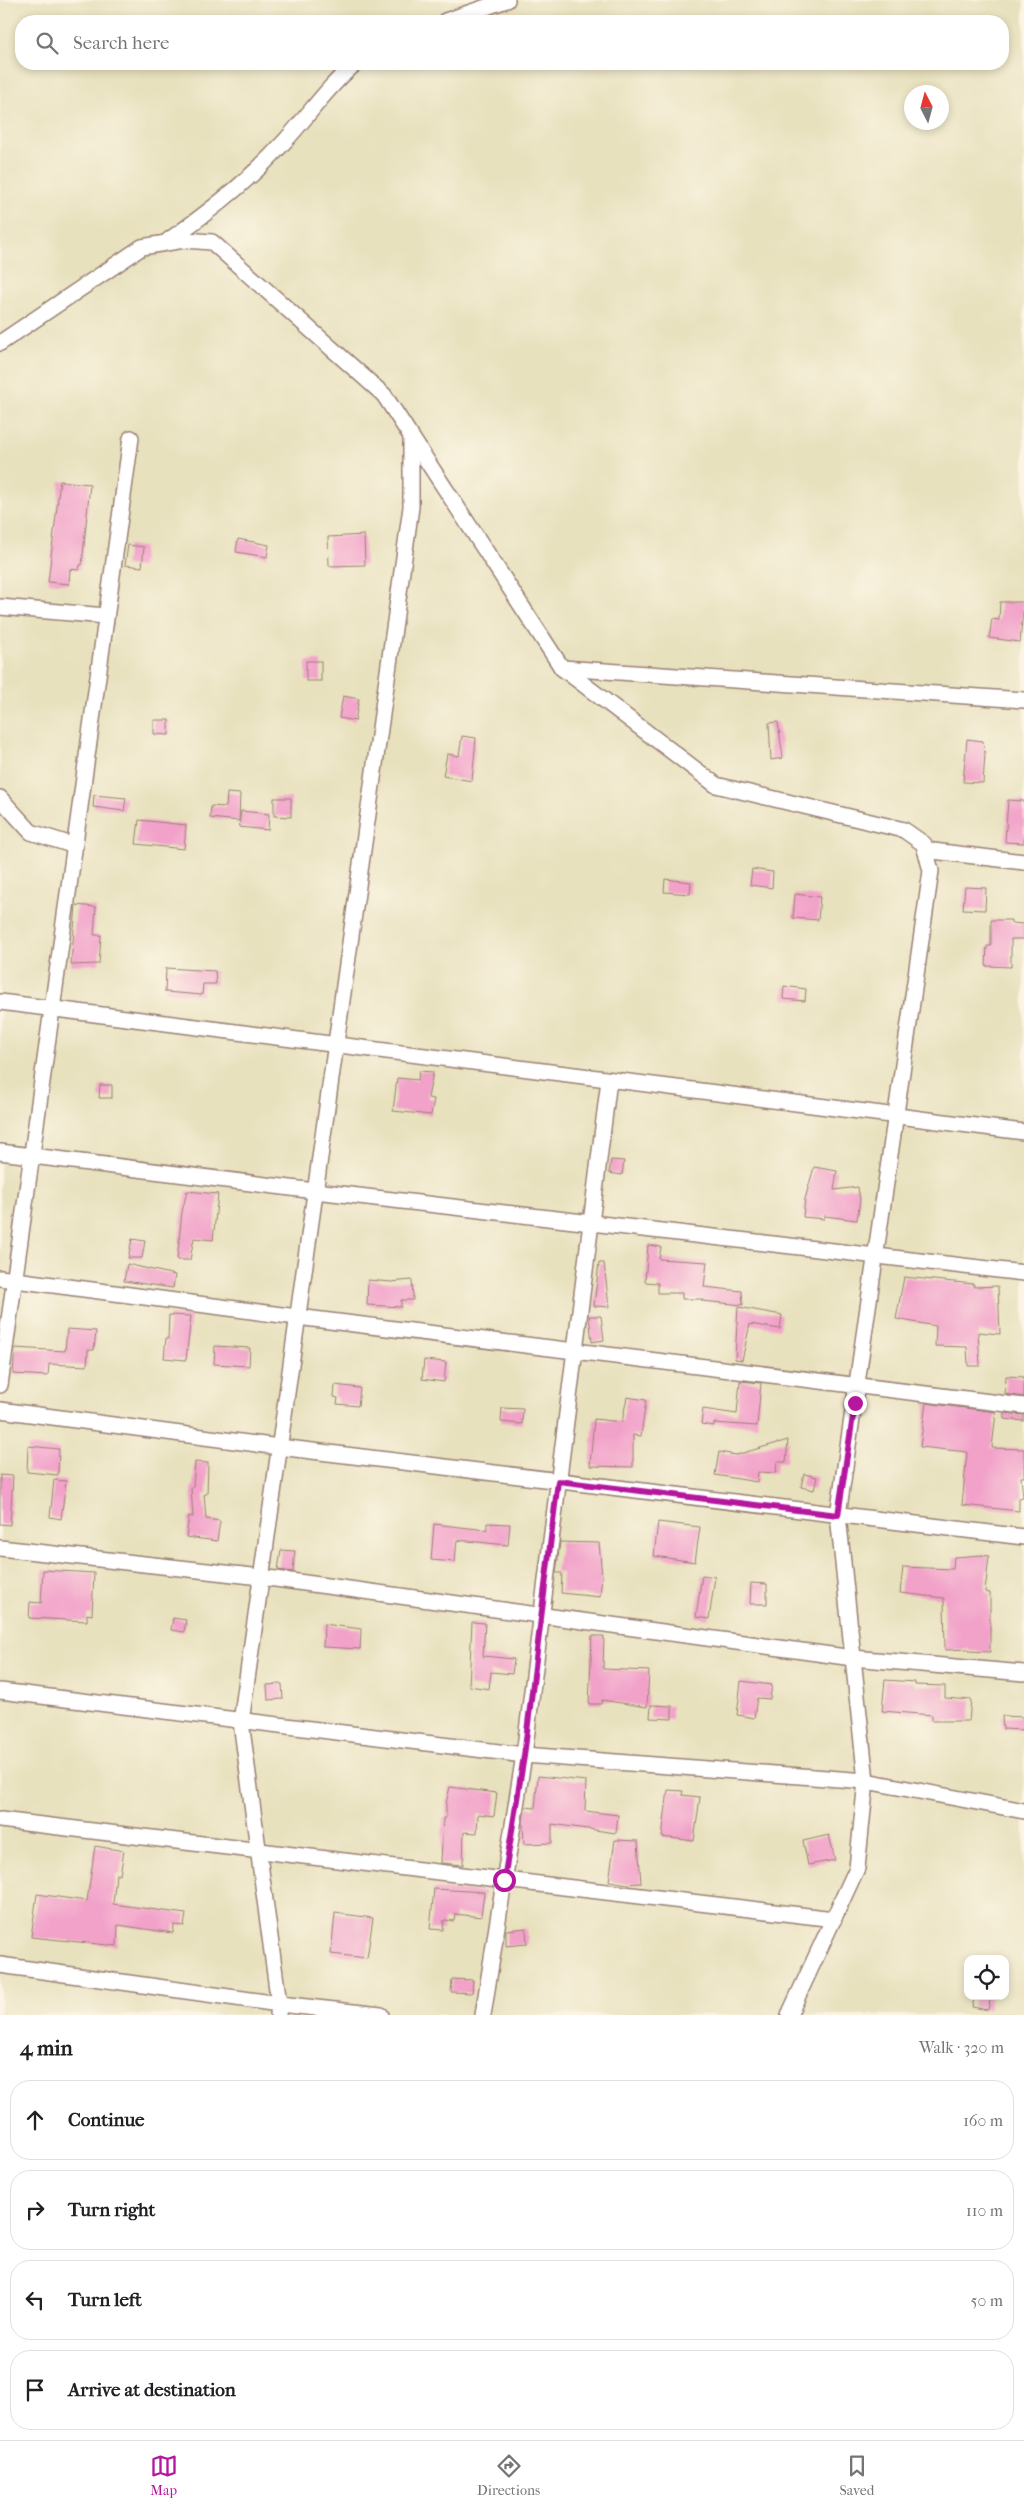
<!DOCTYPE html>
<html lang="en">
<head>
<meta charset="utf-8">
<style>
  body { margin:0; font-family:"IM FELL French Canon",serif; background:#f2f2f2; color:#202124 }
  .controls { position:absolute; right:15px; bottom:15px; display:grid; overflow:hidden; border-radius:10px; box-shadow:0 2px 8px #0003 }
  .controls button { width:45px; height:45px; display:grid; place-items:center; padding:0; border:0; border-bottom:1px solid #e0e0e0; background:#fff; color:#202124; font:25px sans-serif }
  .compass { position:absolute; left:904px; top:85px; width:45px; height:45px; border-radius:50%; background:#fff; box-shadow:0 2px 8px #0003; rotate:354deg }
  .stop { position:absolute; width:15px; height:15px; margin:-11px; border:4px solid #b5179e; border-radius:50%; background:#fff }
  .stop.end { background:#b5179e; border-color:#fff; box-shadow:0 1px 5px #0008 }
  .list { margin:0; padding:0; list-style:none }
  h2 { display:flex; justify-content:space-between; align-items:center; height:65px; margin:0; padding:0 20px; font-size:21px }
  h2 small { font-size:16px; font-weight:400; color:#757577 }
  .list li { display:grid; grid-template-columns:32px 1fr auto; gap:15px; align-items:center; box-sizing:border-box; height:80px; margin:0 10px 10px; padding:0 10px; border:1px solid #e0e0e0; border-radius:20px }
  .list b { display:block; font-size:19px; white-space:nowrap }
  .list em { font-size:16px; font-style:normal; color:#757577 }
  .icon { flex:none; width:28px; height:28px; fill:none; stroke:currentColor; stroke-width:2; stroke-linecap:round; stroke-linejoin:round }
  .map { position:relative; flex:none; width:1024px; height:2015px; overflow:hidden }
  .search { position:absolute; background:#fff; box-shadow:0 2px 8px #0003; left:15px; right:15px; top:15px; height:55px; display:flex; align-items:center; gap:12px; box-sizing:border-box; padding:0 18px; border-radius:20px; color:#757577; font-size:19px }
  .sheet { height:425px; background:#fff }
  nav { display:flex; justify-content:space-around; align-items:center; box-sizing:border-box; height:70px; border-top:1px solid #e0e0e0; background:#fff; font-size:14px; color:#757577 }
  nav a { display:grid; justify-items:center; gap:2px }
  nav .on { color:#b5179e }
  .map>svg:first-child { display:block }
  .building { fill:#f2a1c9 }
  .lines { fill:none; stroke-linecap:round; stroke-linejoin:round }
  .minor-casing { stroke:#998074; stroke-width:18 }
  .minor { stroke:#fff; stroke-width:15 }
  .route { stroke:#b5179e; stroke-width:6 }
</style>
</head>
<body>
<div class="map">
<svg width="1024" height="2015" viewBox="0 0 1024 2015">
  <rect width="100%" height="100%" fill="#fcf5e5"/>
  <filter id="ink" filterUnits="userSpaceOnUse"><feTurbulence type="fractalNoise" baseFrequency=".02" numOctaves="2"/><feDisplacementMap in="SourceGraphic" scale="10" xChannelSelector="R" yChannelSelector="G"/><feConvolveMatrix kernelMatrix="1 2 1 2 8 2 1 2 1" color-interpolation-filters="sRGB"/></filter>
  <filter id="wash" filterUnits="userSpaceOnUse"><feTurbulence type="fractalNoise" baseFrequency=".0096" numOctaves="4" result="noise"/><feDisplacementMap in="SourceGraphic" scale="20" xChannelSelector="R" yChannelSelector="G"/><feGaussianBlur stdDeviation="1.12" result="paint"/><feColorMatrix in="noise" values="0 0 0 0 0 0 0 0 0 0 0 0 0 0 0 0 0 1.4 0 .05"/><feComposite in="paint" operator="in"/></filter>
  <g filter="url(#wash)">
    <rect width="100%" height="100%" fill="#e8e1be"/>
    <g id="blocks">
      <g class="building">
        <path d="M60,481L90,484L82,565H80L79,570L70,569L69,584L48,582Z"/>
        <path d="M364,535L365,565L329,566L328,537Z"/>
        <path d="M238,539L269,545L267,557L236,552Z"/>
        <path d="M128,545L144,547L142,567L125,565Z"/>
        <path d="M1000,602H1024L1020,642L989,638L992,619L999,620Z"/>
        <rect x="306" y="661" width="15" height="20"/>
        <path d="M343,696L359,699L355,721L339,718Z"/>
        <path d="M154,720H169V735L154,734Z"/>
        <path d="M778,722L783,758L771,760L769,723Z"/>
        <path d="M462,736L476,738L472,781L443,776L447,754L459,756Z"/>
        <path d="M967,739L983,741L985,754L983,783L963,782Z"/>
        <path d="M227,793L240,794L239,821L210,818L211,806L226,807Z"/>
        <path d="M94,795L126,798L124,811L93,807Z"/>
        <path d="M274,798H291V817L274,816Z"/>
        <path d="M1008,800L1024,801V843L1005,842Z"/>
        <path d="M241,811L269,814L268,830L239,827Z"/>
        <path d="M139,820L186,825L184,849L136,844Z"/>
        <path d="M752,869L773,872L772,888L750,885Z"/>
        <path d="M665,879L691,882L690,894L664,892Z"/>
        <path d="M965,887L986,888L985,910L963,909Z"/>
        <path d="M795,894L820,897L818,920L793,918Z"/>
        <path d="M76,905L96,907L94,935H101L99,964L71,965Z"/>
        <path d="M991,920H1011V923L1024,924V939H1011V967L986,966L987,946H991Z"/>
        <path d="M166,968L215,971L216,984H203L202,995L165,992Z"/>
        <path d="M784,986L806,989L805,1001L783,999Z"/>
        <path d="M419,1071L433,1072L428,1098L434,1099L431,1115L393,1111L397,1078L418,1080Z"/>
        <path d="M100,1085H112V1098H99Z"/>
        <path d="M611,1160L624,1161L622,1175L609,1173Z"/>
        <path d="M814,1167L837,1171L834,1190L858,1187L860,1200L857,1220L824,1216V1219L803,1217L805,1199Z"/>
        <path d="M187,1191L218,1194L213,1240L194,1238L190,1260H177L182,1212Z"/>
        <path d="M132,1239L145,1241L142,1258H128Z"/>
        <path d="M648,1245L661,1247L659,1259L707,1262L704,1287L742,1291L743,1305L702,1301V1299H682V1293H658V1283L645,1282Z"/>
        <path d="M599,1263H604L609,1307L594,1306Z"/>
        <path d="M127,1264L175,1275L173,1288L124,1281Z"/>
        <path d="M904,1277L974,1284V1287L998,1286L1000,1334L978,1332L980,1366H968L967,1347L935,1346L936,1326L896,1319Z"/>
        <path d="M368,1280L391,1282L412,1280L413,1300H401V1307L367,1305Z"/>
        <path d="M738,1307L782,1315L780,1329L750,1324L742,1360L735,1359Z"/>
        <path d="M169,1315L191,1316L186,1360L164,1358L166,1338L168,1339Z"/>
        <path d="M589,1316H601L604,1340L592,1342Z"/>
        <path d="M67,1329L96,1331L94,1350H88L87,1366L49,1364L48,1376L13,1374L15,1348L65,1351Z"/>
        <path d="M215,1346L250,1348L249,1366L214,1364Z"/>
        <path d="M424,1360L446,1362L444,1382L422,1379Z"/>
        <path d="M1006,1376L1024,1377V1397L1005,1394Z"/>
        <path d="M740,1381L761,1383L757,1426L714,1423V1426L701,1424L703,1409L737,1414Z"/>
        <path d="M335,1385L360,1388L358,1406L337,1404L338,1398L334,1397Z"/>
        <path d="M627,1397L646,1400L641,1436L633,1435V1467L590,1466L594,1419L622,1422Z"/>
        <path d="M926,1403L996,1412L992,1448L1024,1449V1477H1021L1023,1497L1019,1498V1511L962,1505L967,1452L920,1447Z"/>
        <path d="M502,1408L523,1409L522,1424L501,1422Z"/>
        <path d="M1004,1413L1024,1415V1421L1004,1419Z"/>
        <path d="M788,1440L786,1462H777L776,1473L758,1472L757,1482L715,1475L719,1452L736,1455Z"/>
        <path d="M28,1446L59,1449L58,1475L27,1472Z"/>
        <path d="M195,1462L208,1463L207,1494H204L206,1519L220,1521L217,1541L186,1537L189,1516L193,1517L191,1488L193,1487Z"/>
        <path d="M804,1474L817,1477L814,1490L801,1487Z"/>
        <path d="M0,1475L13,1476L10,1525L0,1524Z"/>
        <path d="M54,1480L66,1481L61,1519L50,1517Z"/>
        <path d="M658,1522L700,1527L695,1562L654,1556Z"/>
        <path d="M487,1523L510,1524L508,1545L457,1540L455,1562L431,1560L434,1524L487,1530Z"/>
        <path d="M560,1542L599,1543L602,1576L600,1597L561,1593L562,1573H556Z"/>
        <path d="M281,1550L295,1551L293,1572L278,1570Z"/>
        <path d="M982,1555L989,1556L985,1592L990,1593V1652L969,1651V1649L945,1650L944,1598L900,1593L903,1567L953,1569L954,1557Z"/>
        <path d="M43,1570L94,1573L92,1615L87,1614V1621L29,1618L30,1602L41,1603Z"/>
        <path d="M702,1575L715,1577L709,1619L696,1617Z"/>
        <path d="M751,1583L767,1584V1604H750Z"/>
        <path d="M173,1618L186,1620L184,1632L171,1630Z"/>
        <path d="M472,1622L485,1623L483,1656L514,1659L512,1674L491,1672L489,1689L469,1686Z"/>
        <path d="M324,1624L361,1629L360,1649L323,1647Z"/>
        <path d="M592,1636H604L603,1669L649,1671L647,1707L602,1700L601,1704H589Z"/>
        <path d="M885,1680L915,1682V1685L945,1686V1698L971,1700L969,1721H932V1715L882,1711Z"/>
        <path d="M741,1681L772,1685L770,1699L757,1698L754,1718L737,1715Z"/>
        <path d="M282,1684L283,1699L268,1700L267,1685Z"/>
        <path d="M651,1705L672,1706V1719L650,1718Z"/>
        <path d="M1002,1716L1024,1717V1730L1003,1729Z"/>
        <path d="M538,1776L586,1781L585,1811L618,1815L616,1833L552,1824V1843L524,1844L523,1823L525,1807L535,1808Z"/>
        <path d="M450,1787L497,1793L494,1816L478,1814L477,1833L464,1832L463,1865L441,1863L443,1818H446V1803Z"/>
        <path d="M668,1790L683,1791L682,1795L700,1797L694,1841L662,1837Z"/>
        <path d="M829,1835L835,1860L808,1865L803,1841Z"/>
        <path d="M615,1840L638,1841L641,1883L627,1884L609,1881Z"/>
        <path d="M95,1846L124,1851L120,1875L116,1874L113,1904L186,1914L184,1926L174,1925L173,1933L118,1925L117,1946L31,1937L37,1894L87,1901Z"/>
        <path d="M434,1889L484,1892L481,1917L455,1914L454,1921L444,1920L443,1930L430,1929Z"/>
        <path d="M335,1913L373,1918L367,1958L331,1954Z"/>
        <path d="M526,1928L527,1944L506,1946V1930Z"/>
        <path d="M452,1979L473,1980L472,1993L451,1992Z"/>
        <path d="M975,1996H991L988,2010L972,2007Z"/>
      </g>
    </g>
  </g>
  <g filter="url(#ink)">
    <use href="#blocks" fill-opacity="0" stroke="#998074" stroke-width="1"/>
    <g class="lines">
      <defs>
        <g id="minor">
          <path d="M445,21L507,0"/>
          <path d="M169,240C211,211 251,179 285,141C309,115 328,86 355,64"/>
          <path d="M0,343L142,247L184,240L212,242L384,395L562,668L716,785L904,830L924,844L931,871L838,1515L866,1781L857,1868L789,2015"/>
          <path d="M0,607L106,616"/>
          <path d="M562,668L1024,700"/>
          <path d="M0,798L31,832L75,846"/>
          <path d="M925,850L1024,862"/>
          <path d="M0,1002L1024,1132"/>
          <path d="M0,1152L315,1191L1024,1273"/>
          <path d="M0,1278L297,1317L1024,1406"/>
          <path d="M0,1385L131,438"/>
          <path d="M0,1410L279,1447L1024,1537"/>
          <path d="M0,1548L261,1577L853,1658L1024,1673"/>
          <path d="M0,1691L524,1755L866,1781L1024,1811"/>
          <path d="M0,1820L834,1919"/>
          <path d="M0,1965L279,2004L381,2015"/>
          <path d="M278,2015L279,2004L241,1722L411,507V436"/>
          <path d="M483,2015L524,1755L609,1080"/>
        </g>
      </defs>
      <use href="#minor" class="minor-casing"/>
      <use href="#minor" class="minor"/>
    </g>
  </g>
  <g class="lines" filter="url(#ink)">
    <path class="route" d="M504,1880L524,1756L558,1481L838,1515L855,1403"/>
  </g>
</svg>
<div class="controls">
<button><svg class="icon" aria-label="locate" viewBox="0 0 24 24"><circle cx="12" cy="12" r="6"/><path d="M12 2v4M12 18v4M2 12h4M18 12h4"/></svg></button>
</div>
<svg class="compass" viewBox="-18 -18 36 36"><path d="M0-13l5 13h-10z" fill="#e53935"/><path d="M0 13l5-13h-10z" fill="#757577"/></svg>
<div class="stop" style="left:504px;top:1880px"></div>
<div class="stop end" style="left:855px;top:1403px"></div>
<div class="search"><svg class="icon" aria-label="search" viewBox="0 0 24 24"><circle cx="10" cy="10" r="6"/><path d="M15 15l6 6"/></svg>Search here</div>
</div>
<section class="sheet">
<h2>4 min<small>Walk · 320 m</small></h2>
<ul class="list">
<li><svg class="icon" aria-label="ahead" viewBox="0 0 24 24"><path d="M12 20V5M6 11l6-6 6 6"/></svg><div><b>Continue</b></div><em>160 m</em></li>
<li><svg class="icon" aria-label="right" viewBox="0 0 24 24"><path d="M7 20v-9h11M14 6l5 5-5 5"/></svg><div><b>Turn right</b></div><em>110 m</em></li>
<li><svg class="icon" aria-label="left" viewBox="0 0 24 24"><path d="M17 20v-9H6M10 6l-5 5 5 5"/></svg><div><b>Turn left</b></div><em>50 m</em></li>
<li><svg class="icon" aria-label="arrive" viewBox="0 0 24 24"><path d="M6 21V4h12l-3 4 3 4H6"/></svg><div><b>Arrive at destination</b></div></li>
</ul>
</section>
<nav>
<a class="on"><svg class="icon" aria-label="map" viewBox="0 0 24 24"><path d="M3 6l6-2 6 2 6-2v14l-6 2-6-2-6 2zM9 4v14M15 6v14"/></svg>Map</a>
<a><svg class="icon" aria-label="directions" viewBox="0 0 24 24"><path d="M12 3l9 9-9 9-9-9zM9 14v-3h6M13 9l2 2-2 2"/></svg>Directions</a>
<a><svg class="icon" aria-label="saved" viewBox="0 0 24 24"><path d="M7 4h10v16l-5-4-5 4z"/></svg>Saved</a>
</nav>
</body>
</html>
